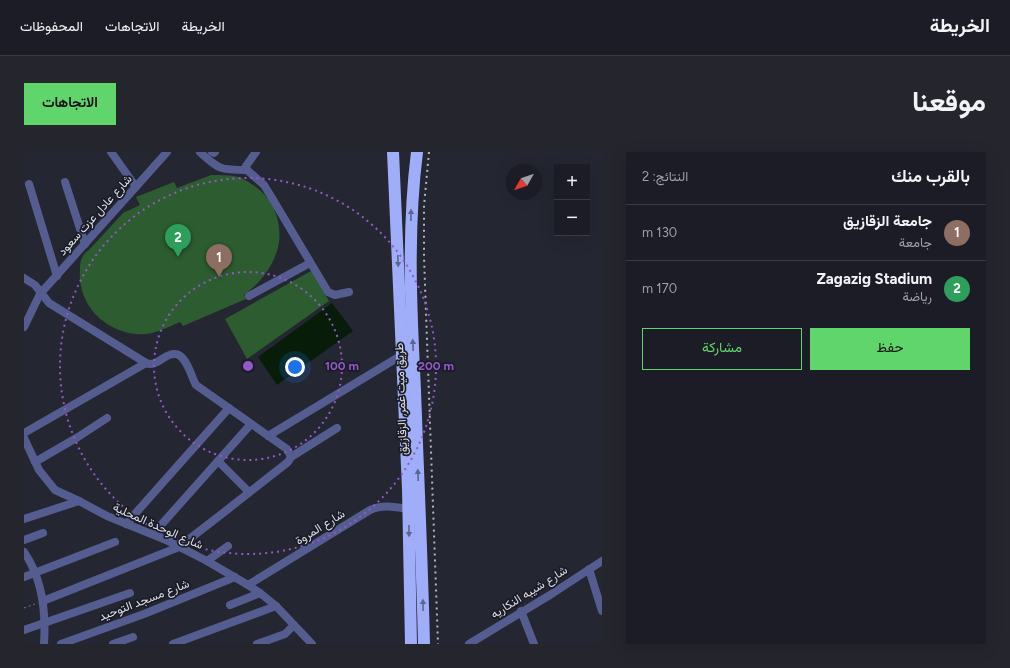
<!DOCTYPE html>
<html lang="ar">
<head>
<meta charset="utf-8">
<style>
  body { margin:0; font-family:Figtree,Vazirmatn,sans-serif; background:#24252d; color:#f1f3f6; direction:rtl }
  .controls { position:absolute; right:12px; top:12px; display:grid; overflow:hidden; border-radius:0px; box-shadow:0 4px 16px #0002 }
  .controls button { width:36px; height:36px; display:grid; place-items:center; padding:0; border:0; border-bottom:1px solid #393a42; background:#1b1c25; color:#f1f3f6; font:20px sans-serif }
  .compass { position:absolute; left:482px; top:12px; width:36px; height:36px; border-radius:50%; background:#1b1c25; box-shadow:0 4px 16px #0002; rotate:230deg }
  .you { position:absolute; left:271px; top:215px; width:14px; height:14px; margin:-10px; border:3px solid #fff; border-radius:50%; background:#1a73e8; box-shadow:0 0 0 6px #1a73e833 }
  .badge { display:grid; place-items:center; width:26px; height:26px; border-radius:50%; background:#60d56b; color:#fff; font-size:13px; font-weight:700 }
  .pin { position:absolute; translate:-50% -33px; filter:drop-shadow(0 1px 2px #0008) }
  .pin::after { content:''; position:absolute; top:21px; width:14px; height:12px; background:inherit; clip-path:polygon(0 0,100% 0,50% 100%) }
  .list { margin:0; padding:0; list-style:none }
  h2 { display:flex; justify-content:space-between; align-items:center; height:52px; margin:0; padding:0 16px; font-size:17px }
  h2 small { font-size:13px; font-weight:400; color:#a0a1a7 }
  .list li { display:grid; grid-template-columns:26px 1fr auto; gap:12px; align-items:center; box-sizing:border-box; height:56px; padding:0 16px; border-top:1px solid #393a42 }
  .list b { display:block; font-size:15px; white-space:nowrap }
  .list p { margin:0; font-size:13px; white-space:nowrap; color:#a0a1a7 }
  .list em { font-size:13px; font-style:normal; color:#a0a1a7 }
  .actions { display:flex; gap:8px; padding:12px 16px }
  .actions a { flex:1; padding:9px 0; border:1px solid #60d56b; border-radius:0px; text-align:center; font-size:14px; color:#60d56b }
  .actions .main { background:#60d56b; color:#111 }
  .map { position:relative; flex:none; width:578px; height:492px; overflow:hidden; direction:ltr; border-radius:0px }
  header { display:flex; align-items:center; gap:24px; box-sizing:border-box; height:56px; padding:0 20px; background:#1b1c25; border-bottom:1px solid #393a42 }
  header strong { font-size:19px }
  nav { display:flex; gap:22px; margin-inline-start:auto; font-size:14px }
  .intro { display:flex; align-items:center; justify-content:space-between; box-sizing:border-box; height:96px; padding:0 24px }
  h1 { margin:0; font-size:28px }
  .button { padding:10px 18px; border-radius:0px; background:#60d56b; color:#111; font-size:14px; font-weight:700 }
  main { display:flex; gap:24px; padding:0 24px }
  aside { flex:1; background:#1b1c25; border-radius:0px; box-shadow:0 4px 16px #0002 }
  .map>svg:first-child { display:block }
  .green { fill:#2d5c30 }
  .water { fill:#071d09 }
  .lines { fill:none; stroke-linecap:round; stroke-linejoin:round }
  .path { stroke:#747680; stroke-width:1; stroke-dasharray:2 3; stroke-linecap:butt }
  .minor { stroke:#555d90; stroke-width:8 }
  .highway { stroke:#a0adf8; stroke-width:12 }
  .rail { stroke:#b4b5be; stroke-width:2; stroke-dasharray:2 4; stroke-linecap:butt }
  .oneway { fill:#5d6490 }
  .ring { fill:none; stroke:#9458c9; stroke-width:2; stroke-dasharray:2 4 }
  .labels { text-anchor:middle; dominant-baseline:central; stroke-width:3.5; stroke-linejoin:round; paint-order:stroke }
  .street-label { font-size:12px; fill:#dddee6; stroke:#1a1c27 }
  .centre { fill:#9458c9; stroke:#1a1c27; stroke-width:2 }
  .ring-label { font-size:12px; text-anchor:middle; font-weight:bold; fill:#9458c9; stroke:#1a1c27; stroke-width:3.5; stroke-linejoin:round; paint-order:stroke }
</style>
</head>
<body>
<header>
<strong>الخريطة</strong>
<nav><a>الخريطة</a><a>الاتجاهات</a><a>المحفوظات</a></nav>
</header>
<div class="intro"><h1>موقعنا</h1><a class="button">الاتجاهات</a></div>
<main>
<aside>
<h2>بالقرب منك<small>النتائج: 2</small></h2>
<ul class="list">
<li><span class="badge" style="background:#8d6e63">1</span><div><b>جامعة الزقازيق</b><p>جامعة</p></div><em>130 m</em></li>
<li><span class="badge" style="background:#2e9e5b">2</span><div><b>Zagazig Stadium</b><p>رياضة</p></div><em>170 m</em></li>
</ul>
<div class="actions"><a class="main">حفظ</a><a>مشاركة</a></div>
</aside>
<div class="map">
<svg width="578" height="492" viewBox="0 0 578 492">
  <rect width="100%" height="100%" fill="#242631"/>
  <g class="green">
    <path d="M187,23C196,23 206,23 215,25C219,26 222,29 226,31C247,43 258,66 255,90C252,111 237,131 220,143L222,147L159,174L156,170C142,176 128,184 112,182C78,178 53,151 56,116C56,109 58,102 65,98L99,61L116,53L112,45L150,30L153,36Z"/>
    <path d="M287,119L305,149L223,207L201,167Z"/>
  </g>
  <path class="water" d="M308,151L329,179L253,233L234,205Z"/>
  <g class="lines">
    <path class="path" d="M0,456L11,452"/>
    <g class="minor">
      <path d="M87,0L112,35"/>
      <path d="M176,0C195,18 197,18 223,18"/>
      <path d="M188,0L190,1L191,0"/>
      <path d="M232,0L222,14L223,18L240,33L248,46L304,140L311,143L325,140"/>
      <path d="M41,30L61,92"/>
      <path d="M5,32L33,124"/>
      <path d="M0,126L11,133L25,151L122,211C133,216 140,201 151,202C162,202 167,224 172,233L263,297L267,305L264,310L199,361L155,395L19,449"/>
      <path d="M225,144L286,111"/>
      <path d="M0,175L16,142L143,0"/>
      <path d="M0,281L122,211"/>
      <path d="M244,284L378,203"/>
      <path d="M0,286L15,318L31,338L55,349L83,364L142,388L183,409L224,433L236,441L252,454L288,492"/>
      <path d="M267,305L313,276"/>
      <path d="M194,309L225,340"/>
      <path d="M11,310L54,285L83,266"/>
      <path d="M0,367L55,349"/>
      <path d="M102,372L205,256"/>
      <path d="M129,382L227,272"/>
      <path d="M0,388L19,381"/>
      <path d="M0,400C18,426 22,461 20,492"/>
      <path d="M183,409L204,394"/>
      <path d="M565,417L578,459"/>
      <path d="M0,425L91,390"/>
      <path d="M224,433L346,358C359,352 371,355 385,357"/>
      <path d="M206,453L236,441"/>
      <path d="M497,459L510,492"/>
      <path d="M0,478L106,441"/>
      <path d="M37,492L120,462L211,425"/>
      <path d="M89,492L109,485"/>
      <path d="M149,492L252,454"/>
      <path d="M233,492L261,482L270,473"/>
      <path d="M445,492L526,443L578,409"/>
    </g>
    <g class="highway">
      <path d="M369,0L384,337L387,492"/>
      <path d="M393,0C383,79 387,159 391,238C394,323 398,407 400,492"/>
    </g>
    <path class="rail" d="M405,0L400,54V105L414,492"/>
  </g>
  <defs><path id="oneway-solid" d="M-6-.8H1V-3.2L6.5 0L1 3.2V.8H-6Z"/></defs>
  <g class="oneway">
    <use href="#oneway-solid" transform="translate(387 63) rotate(-89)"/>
    <use href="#oneway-solid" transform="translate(374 109) rotate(88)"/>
    <use href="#oneway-solid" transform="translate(389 193) rotate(-92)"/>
    <use href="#oneway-solid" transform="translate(394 323) rotate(-92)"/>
    <use href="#oneway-solid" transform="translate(385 379) rotate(89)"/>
    <use href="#oneway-solid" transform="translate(399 453) rotate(-91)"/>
  </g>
  <g class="ring">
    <circle cx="224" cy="214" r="94"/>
    <circle cx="224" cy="214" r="188"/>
  </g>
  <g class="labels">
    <g class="street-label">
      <text transform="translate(71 63) rotate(-48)">شارع عادل عزت سعود</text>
      <text transform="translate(377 247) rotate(-92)">طريق ميت غمر, الزقازيق</text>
      <text transform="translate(134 374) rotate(24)">شارع الوحدة المحلية</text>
      <text transform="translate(296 375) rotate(-32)">شارع المروة</text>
      <text transform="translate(505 440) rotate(-32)">شارع شيبه النكاريه</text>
      <text transform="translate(120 448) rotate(-21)">شارع مسجد التوحيد</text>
    </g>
  </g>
  <circle cx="224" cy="214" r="6" class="centre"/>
  <g class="ring-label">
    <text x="318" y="218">100 m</text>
    <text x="412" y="218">200 m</text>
  </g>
</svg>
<div class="controls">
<button>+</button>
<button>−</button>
</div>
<svg class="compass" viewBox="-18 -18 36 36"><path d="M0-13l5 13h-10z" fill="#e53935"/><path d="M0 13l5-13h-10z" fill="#a0a1a7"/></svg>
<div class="you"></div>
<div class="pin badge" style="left:195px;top:125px;background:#8d6e63">1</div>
<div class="pin badge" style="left:154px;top:105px;background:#2e9e5b">2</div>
</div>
</main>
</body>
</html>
